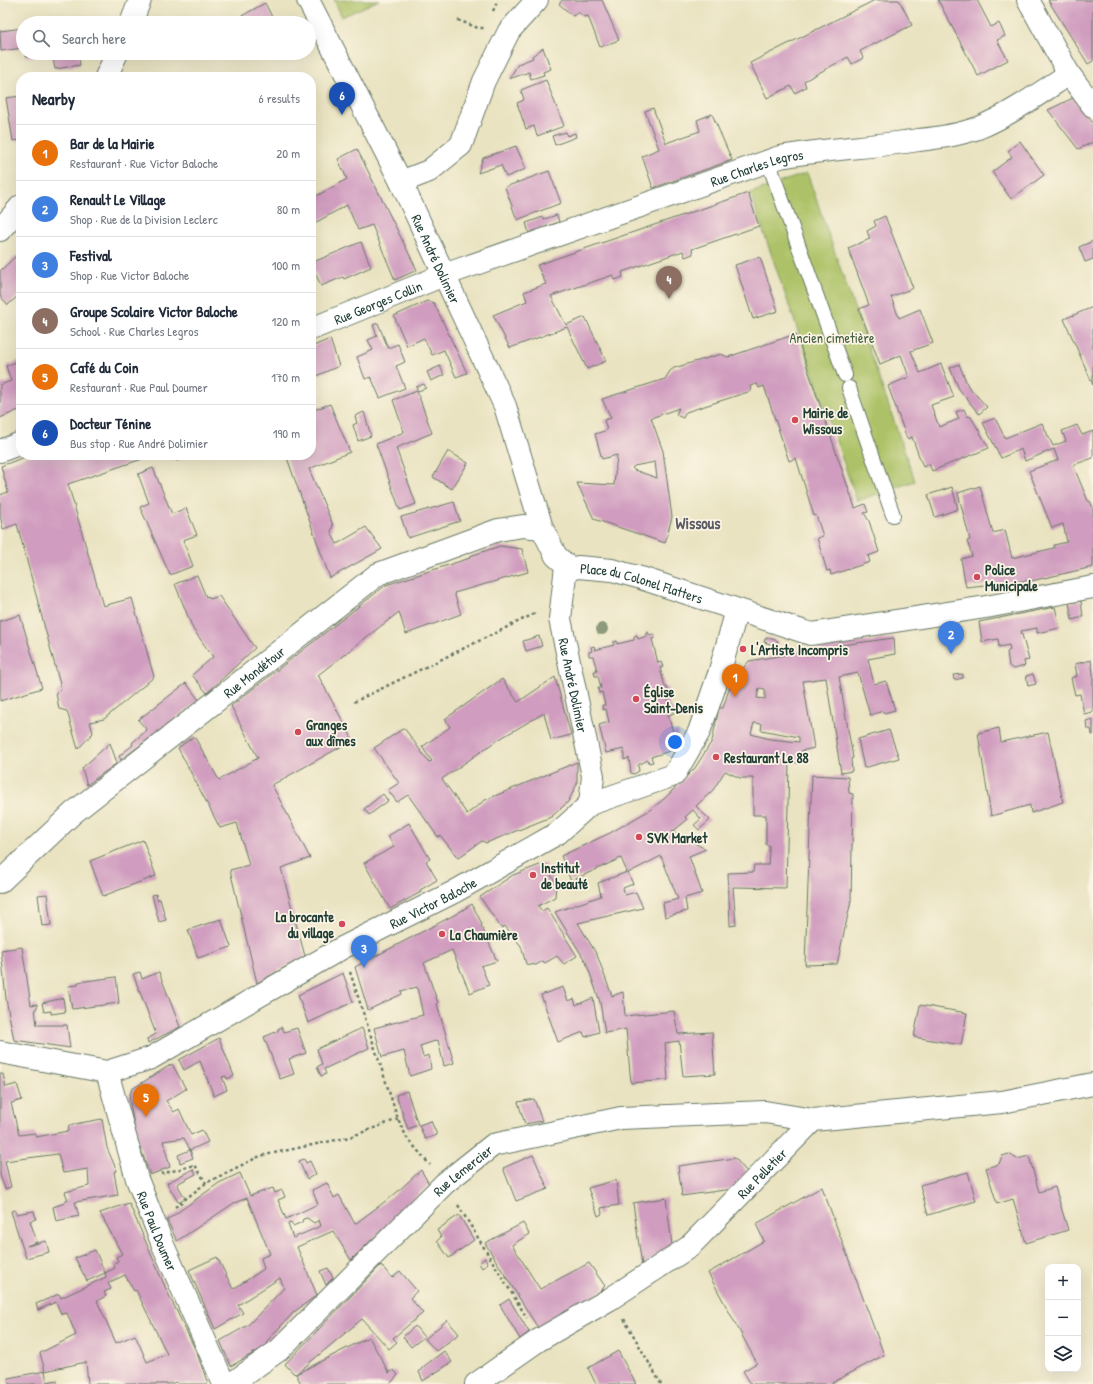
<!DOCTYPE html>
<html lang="en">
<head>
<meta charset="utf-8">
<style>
  body { margin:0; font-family:"Patrick Hand",sans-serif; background:#f2f2f3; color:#1f2937 }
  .controls { position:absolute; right:12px; bottom:12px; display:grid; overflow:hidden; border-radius:8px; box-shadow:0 4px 16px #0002 }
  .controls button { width:36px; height:36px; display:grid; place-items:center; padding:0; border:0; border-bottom:1px solid #e0e1e3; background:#fff; color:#1f2937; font:20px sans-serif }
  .you { position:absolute; left:675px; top:742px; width:14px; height:14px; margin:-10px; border:3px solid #fff; border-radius:50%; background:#1a73e8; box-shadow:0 0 0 6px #1a73e833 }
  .badge { display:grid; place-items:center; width:26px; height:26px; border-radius:50%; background:#d1495b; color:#fff; font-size:13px; font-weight:700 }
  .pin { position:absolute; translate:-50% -33px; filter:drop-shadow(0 1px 2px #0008) }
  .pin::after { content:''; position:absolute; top:21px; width:14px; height:12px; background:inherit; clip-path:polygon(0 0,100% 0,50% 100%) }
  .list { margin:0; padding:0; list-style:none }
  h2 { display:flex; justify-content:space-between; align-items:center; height:52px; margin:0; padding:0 16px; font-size:17px }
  h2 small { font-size:13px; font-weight:400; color:#747a83 }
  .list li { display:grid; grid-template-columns:26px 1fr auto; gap:12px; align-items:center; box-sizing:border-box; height:56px; padding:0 16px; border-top:1px solid #e0e1e3 }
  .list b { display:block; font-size:15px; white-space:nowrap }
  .list p { margin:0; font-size:13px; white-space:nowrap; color:#747a83 }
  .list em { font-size:13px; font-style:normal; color:#747a83 }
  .icon { flex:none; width:22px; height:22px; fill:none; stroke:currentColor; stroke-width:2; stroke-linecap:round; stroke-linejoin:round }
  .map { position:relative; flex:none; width:1093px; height:1384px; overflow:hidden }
  .search { position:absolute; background:#fff; box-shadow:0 4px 16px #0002; left:16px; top:16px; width:300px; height:44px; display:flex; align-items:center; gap:10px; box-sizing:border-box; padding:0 14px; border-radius:22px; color:#747a83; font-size:15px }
  .panel { position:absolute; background:#fff; box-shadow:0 4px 16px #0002; left:16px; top:72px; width:300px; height:388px; border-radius:16px }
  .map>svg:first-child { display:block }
  .green { fill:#adc267; stroke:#66804e }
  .building { fill:#d09cbf; fill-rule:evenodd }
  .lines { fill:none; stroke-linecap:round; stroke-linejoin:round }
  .lane-casing { stroke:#667765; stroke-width:16 }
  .street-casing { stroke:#667765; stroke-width:24 }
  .secondary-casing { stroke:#667765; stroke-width:24 }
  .path { stroke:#667765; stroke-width:2.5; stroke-dasharray:3 3; stroke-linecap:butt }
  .lane { stroke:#fff; stroke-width:14 }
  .street { stroke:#fff; stroke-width:22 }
  .secondary { stroke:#fff; stroke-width:22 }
  .tree { fill:#8d9a7b }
  .poi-dot { fill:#d1495b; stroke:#fcf5e5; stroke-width:1.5 }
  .labels { text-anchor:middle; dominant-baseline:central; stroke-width:3.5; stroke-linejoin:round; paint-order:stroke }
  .street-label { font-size:14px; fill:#1f3d34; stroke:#fcf5e5 }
  .park-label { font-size:14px; fill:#425e41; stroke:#fcf5e5 }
  .poi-label { font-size:14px; font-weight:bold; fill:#1f3d34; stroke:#fcf5e5; text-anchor:start }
  .quarter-label { font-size:16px; font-weight:bold; fill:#5d5e65; stroke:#fcf5e5 }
</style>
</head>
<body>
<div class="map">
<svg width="1093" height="1384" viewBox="0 0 1093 1384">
  <rect width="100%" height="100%" fill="#fcf5e5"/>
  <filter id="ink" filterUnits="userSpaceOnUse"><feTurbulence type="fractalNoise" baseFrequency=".025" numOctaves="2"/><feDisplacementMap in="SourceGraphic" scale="8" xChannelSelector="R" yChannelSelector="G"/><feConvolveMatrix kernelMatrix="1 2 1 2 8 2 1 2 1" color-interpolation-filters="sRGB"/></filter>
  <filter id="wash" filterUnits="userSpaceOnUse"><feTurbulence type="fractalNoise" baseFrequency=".012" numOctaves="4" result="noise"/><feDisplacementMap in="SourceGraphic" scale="16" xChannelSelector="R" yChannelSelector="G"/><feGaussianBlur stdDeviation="0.9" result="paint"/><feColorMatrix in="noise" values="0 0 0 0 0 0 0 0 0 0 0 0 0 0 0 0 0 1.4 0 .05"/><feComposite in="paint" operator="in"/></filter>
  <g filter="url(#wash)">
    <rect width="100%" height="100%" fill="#e9e3c1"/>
    <g class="green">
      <path d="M334,0H379L342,17Z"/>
      <path d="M807,173L915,481L857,501L750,193Z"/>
    </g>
    <g id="blocks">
      <g class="building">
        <path d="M562,0H602L619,40L600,47L588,16L584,17L578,12L573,16L559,4Z"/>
        <path d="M875,0H899L912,25L860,51L863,58L852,64L848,57L804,81L806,87L795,93L791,86L767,98L750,63Z"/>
        <path d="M938,0H977L991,27L999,23L1005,36L997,40L1008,60L978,76Z"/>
        <path d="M1048,0H1093V61L1088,64Z"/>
        <path d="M265,3L275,23H241L238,18Z"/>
        <path d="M23,28V48L1,51L0,31Z"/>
        <path d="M543,48L551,69L543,72L544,75L531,79L529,72L509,79L518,64L533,58L532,56Z"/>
        <path d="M26,53H47V54L26,57Z"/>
        <path d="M52,53H78L80,65L55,69Z"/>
        <path d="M546,80L564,126L537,136L534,126L526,129L517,103L524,100L521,90Z"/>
        <path d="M21,96V144L17,140L13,141L6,98Z"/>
        <path d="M1073,98L1093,123V142L1078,149L1048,110Z"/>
        <path d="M653,108L666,143L700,131L697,120L712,114L732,160L653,188L642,156L659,149L645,111Z"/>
        <path d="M566,132L567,136L575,133L576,137L555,145L552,136Z"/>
        <path d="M1020,141L1044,175L1011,199L992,172L1012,157L1008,151Z"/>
        <path d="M516,146L526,169L506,177L501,165L478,173L483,158Z"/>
        <path d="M357,149L417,270L395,280L372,225L358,230L347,205L313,224L311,221V199L347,179L338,159Z"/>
        <path d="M549,171L561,203L517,220L505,187Z"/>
        <path d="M748,193L759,226L692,249L693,254L685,257L683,251L622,272L623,277L615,280L613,275L551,296L566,325L585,317L606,361L587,369L567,327L510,348L493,315L527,301L524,292L546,284L537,265Z"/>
        <path d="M557,215L559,222L529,233L526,223L543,217L544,219Z"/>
        <path d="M885,216L913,288L891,297L899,318L920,309L933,343L911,351L920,373L941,364L954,397L931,405L939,427L959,419L956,412L964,409L967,416L971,417L989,448L932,471L929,464L923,467L912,437L907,439L888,386L909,377L901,355L880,364L859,309L869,305L848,248L870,239L867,231L876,226L874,221Z"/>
        <path d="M1093,241V259L1085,262L1079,247Z"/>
        <path d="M361,242L371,267L344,279L343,277L321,286L311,263Z"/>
        <path d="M17,255L21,260V293L8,305L0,296V271Z"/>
        <path d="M760,257L778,311L753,319L735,265Z"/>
        <path d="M427,301L434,303L467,373L456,377L444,350L432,355L424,338L407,346L394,316Z"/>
        <path d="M1093,307V385L1064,319Z"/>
        <path d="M378,323L388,348L398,344L405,362L396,366L405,388L380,398L371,377L365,379L357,357L373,350L368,340L377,336L373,325Z"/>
        <path d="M796,334L855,508L865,504L868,512L864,513L869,521L879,552L868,556L870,562L831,575L830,570L827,571L817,538L823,536L816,515L814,516L796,458L789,461L764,386L759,388L757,384L750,386L751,391L686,412L683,418L676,415L679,408L651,418L663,451L672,517L665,543L594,519L577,483L614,485L617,455L602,459L595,434L607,430L604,420L611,418L602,399L665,379L670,371L674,368L721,354L728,357ZM655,462L657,478L634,470L632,468L634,466Z"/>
        <path d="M330,339L339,366L316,376L311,362V347Z"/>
        <path d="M21,360V409L0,418V385L11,381L6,366Z"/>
        <path d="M959,364L968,386L987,407L979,414L959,389L950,368Z"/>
        <path d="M440,366L444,375L431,381L427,372Z"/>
        <path d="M424,384L426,388L418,391L416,387Z"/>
        <path d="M417,391L432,433L396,448L416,504L400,510L376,444L404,432L393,400Z"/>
        <path d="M330,404L350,452L309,469L333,525L331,532L337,544L366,527L382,549L330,578L286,455H311V411Z"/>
        <path d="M364,412L371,436L358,441L353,425L357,423L355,416Z"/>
        <path d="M995,418L1005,438L1042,423L1053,446L1066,441L1062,431L1077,425L1082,435L1093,431V458L1073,465L1088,501H1090L1093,508V567L1031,581V580L966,587L961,559L972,556L967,541L970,540L958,493L980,486L993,533L1005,530L1012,558L1054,548V545L1067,542L1063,524L1052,528L1029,471L1058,460L1054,449L1025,461L1021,449L1001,458L983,423Z"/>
        <path d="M448,451L468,463L452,489L433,477Z"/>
        <path d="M30,455H148V457L68,484L103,606L132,598L154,677L104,719L90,722L93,733L78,749L67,711L59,709L56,693L61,688L17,524L3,529L0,515V495L8,492L1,466Z"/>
        <path d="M170,455H185L177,461Z"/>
        <path d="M153,468L172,514L186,508L197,535L183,540L193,566L170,575L140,507L149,503L138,474Z"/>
        <path d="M952,487L958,509L935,517L928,495Z"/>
        <path d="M454,502L460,521L408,538L401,517Z"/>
        <path d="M500,546L522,549L528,572L454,593L461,614L406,634L399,612L318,675L353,740L272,785L310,858L281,868L305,956L257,983L230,870L249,865L237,823L220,828L178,748L194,736L219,780L258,758L231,706L386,585L470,558V556Z"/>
        <path d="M197,575L206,597L208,596L210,599L219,596L255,648L207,693L192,675L213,657L193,629L175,584Z"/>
        <path d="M1081,601L1083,617L1072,620L1069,603Z"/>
        <path d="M1055,607L1060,628L1037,633V628L1021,631L1029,660L1024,661L1025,666L1013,669L1009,666L1007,652L1010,650L1009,645L999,647L998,639L982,642L979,622Z"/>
        <path d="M20,615L42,688L0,701V621Z"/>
        <path d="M648,632L649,635L654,634L655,638L652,639L658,663L661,662L663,667L660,668L665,687H667L668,691L666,692L670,708H672L674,713L668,715L673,732L678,731L679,735L674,736L676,746L680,745L674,754L673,750L651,757L653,762L649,763L648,760L638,765L639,771L634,774L631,773L629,758L624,760V749L606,753L599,725L609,722L606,709L603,710L602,705H605L602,692L599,693L598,688H601L598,676H595L594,671H597L593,656H589V652L592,651L591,647L594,646L595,650L614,645L613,642L617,641V644L634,640V636L637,635L638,639L647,636L646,633Z"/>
        <path d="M539,636L542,646L526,651L523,641Z"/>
        <path d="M766,637L778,641L776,646L764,642Z"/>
        <path d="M894,638L895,654L868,659L874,684L886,681L895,710L884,713L883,711L870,715L858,673L839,677L853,758L851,759L852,771L841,773L826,678L803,681L814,748L801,751V763L789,762L786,888L733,887L736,925L730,926L728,873L753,872L754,865H768L769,852V845H766V815H753V778H740L725,771L713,790L696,806L710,820L699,830L694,825L701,819L693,810L685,817L687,820L672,832L706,849L689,856L702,893L685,898L687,911L665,917L663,903L678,899L661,856L628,873L633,884L623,888L625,895L636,892L643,908L578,923L597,955L612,996L623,992L625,1016L674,1011L678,1034L712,1032L715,1074L683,1076L679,1041L665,1043L668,1080L631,1083L626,1029L605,1033L600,1002L586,962L555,912L601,896L598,883L627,872L621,858L571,881L561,856L610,833L650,810L664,799L695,768L712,741L719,708H723L731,683L749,661L849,644ZM759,688L765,689V699L757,698ZM754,723L762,724L761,730L799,737V742L770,739L751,734Z"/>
        <path d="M1091,660L1093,673V712L1084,714L1080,694L1075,695L1071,678L1077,676L1075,664Z"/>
        <path d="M963,674V678L954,680L953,675Z"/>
        <path d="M1033,674L1036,684L1028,686L1026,676Z"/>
        <path d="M555,677L571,735L551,740L544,713L496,741L442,779L467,814L485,800L577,762V784L568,802L551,817L486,843L482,841L458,858L440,835L438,837L408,795L397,802L388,790L399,783L374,748L404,728L429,762L432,761L422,747L450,727L445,719L502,679L518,702Z"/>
        <path d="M186,683L199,700L121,760L119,756L133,745L132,743L147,730L138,720Z"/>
        <path d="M1093,719V735H1092L1091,729H1087L1086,721Z"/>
        <path d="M999,728L1001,742L1048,732L1063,802L1031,813L1030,805L991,816L978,733Z"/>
        <path d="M889,730L899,758L864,768L858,739Z"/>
        <path d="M110,743L117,763L87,785L82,768Z"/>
        <path d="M812,775L848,777L849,793L853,794L851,901L837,964L805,965Z"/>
        <path d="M383,794L388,801L369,815L364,809Z"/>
        <path d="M409,823L430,859L426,861L437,880L420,890L421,892L390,909L364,863L394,847L388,836Z"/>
        <path d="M143,840L156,876L103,896L90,861Z"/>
        <path d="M545,863L556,884L555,897L538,906L542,911L547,908L577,956L564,964L557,956L545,963L543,961L536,965L526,964L521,946L505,926L501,928L480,897L513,875Z"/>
        <path d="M47,894L51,925L42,926L38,895Z"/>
        <path d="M156,894L157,899H160L166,920L159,922L152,895Z"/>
        <path d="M472,904L482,924L481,925L497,961L481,966L489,985L470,993L452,950L424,963L438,1003L437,1004L454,1063L444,1066L438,1040L420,1046L423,1057L429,1055L431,1069L410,1076L404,1051L382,1057L374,1028L423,1015L417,987L401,991L402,994L368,1010L355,967L458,913Z"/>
        <path d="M221,919L231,947L198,958L188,930Z"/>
        <path d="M22,947L31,1005L37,1004V1008L35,1009L37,1025H67L70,1048L14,1040L6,999L1,950Z"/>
        <path d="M140,972L142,979L159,972L180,1027L148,1043L147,1039L156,1034L133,974Z"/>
        <path d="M343,973L353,1002L308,1023L298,995Z"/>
        <path d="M116,977L119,1003L72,1009L68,986L78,985V982Z"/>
        <path d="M563,987L568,1001L574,999L576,1005L593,998L599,1032L585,1037L583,1032L558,1042L541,995Z"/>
        <path d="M63,998L65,1012L51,1014V1011L44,1012L42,1003Z"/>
        <path d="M920,1005L967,1013L961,1045L914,1037Z"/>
        <path d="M282,1027L284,1032L297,1028L306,1053L289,1059L294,1074L280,1079L264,1037L278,1031V1029Z"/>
        <path d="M362,1028L369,1048L324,1069L326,1074L321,1076L317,1067L322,1064L317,1049Z"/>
        <path d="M219,1038L234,1076L227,1079L226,1076L222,1077L227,1090L214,1096L200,1061L184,1070L179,1060Z"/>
        <path d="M172,1064L186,1089L166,1101L174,1112L179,1109L191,1135L202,1130L208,1142L190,1150L193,1158L180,1163L178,1155L190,1150L184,1138L163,1141L170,1167L150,1175L136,1136L129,1097L132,1089Z"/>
        <path d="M0,1074H3L6,1087L17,1084L22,1100L11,1103L19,1135L35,1133L36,1137L68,1131L69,1125L102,1119L107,1148L117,1171L114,1172L118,1195L75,1202L79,1216L56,1221L53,1207L65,1203V1200H68L65,1192L89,1186L88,1169L63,1173L58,1154L5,1161L11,1187L5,1189L0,1175Z"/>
        <path d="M407,1091L418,1125L408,1129L396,1095Z"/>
        <path d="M534,1099L542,1121L525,1124L518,1102Z"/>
        <path d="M431,1121L437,1135L425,1139L419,1125Z"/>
        <path d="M1009,1154L1017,1159L1029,1156L1039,1192L1055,1187L1068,1230L1026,1243L1013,1199L997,1204L986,1168L999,1164L1002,1156Z"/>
        <path d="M533,1155L548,1189L516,1201L503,1168Z"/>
        <path d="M735,1158L747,1172L732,1189L682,1196L678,1166Z"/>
        <path d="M304,1159L306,1163L310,1161L316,1174L307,1179L299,1161Z"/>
        <path d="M193,1169L196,1174L177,1184L185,1198L178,1202L167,1183Z"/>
        <path d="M421,1170L429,1184L351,1260L333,1231L297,1247L317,1295L294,1312L266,1342L268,1345L231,1366L220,1341L248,1325L284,1288L280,1278L238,1305L243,1313L215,1329L189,1270L217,1257L233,1289L264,1269L261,1258L270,1254L247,1198L234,1203L177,1241L167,1220L219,1183L240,1173L250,1196L273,1188L275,1193L282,1190L285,1197L278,1200L286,1219L318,1204L312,1190L327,1183L334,1198L339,1195L355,1224L395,1194ZM307,1218L314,1223L319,1220L321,1226L293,1238L288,1224L291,1222L293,1226L302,1222L303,1219Z"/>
        <path d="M968,1172L976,1201L928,1215L920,1185Z"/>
        <path d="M616,1180L619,1205L601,1208L602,1214L598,1216L588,1188Z"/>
        <path d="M822,1187L884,1355L830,1384H751L743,1371L757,1363L708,1273L764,1241L756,1224Z"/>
        <path d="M666,1198L672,1245L642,1266L633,1203Z"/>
        <path d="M129,1203L166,1289L197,1353L208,1384H178L177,1382L169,1384H88L86,1362L45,1371L40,1353L76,1335L67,1313L61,1314L56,1302L38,1310L36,1304L59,1294L61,1298L106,1277L105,1273L115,1268L113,1264L118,1261L116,1257L122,1254L100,1213ZM125,1275L134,1291L136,1290L167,1354L147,1362L135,1335L116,1343L97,1301L106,1296L104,1292L111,1289L108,1283Z"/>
        <path d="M15,1210L16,1214L34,1211L36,1219L30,1221L37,1242L27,1246L46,1241L49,1252L26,1258L12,1215L11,1211Z"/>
        <path d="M459,1215L474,1240L449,1258L437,1241L441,1237L437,1230Z"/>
        <path d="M523,1223L529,1234L512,1245L540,1289L589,1263L605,1286L593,1298L538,1328L485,1243Z"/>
        <path d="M95,1250L105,1273L87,1281L75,1258Z"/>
        <path d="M485,1258L488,1263L482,1268L479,1263Z"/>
        <path d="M381,1265L392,1278L400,1271L417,1291L410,1298L423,1313L393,1338L397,1342L389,1349L362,1319L296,1374L369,1337L389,1373L394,1370L398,1375L390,1384H301L296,1374L293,1373L285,1364Z"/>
        <path d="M328,1268L333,1278L326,1285L320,1271Z"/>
        <path d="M509,1299L529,1332L520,1339L500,1305Z"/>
        <path d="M447,1320L459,1334L436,1351L425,1339Z"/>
        <path d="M415,1326L424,1337L411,1347L403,1337Z"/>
        <path d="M444,1351L452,1362L423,1381L419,1372L423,1367Z"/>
        <path d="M618,1351L636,1384H596L588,1368Z"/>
        <path d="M45,1371L47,1382L57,1380V1384H9L8,1378Z"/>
      </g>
    </g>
  </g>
  <g filter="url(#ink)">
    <use href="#blocks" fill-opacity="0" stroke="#667765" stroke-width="1"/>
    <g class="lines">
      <defs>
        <g id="lane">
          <path d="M768,161L845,375"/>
          <path d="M849,388L893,515"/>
        </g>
        <g id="street">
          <path d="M1028,0L1069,74L1093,106"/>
          <path d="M131,23L140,0"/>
          <path d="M106,77L117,53"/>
          <path d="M0,230L21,206"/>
          <path id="s1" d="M444,275L780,157C826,149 872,147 919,140C938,138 959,135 978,128C1010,115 1040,93 1069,74"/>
          <path id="s2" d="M566,566L560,619L593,776L590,804"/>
          <path id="s3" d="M0,1052L107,1072L151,1058L342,948L454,892L558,833L590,804L674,775L699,732L719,674L737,610"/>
          <path id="s4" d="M107,1072L137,1179L163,1245L224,1384"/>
          <path id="s5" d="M231,1384L279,1350L445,1183L493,1145L621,1118L765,1112L813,1120"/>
          <path id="s6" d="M476,1384L539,1340L610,1299L689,1247L813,1120L1002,1102L1093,1084"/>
        </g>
        <g id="secondary">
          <path id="s7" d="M308,0L401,182L505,406L542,528L556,556L571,569L578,567L612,570L641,578L811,634L986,607L1093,587"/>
          <path d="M401,182L429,171L461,145L484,81L509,31L537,0"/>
          <path id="s8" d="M311,329L444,275"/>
          <path d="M0,451L21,443"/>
          <path id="s9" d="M0,882L73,813L378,574L498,530L523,526L542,528"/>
        </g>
      </defs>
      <use href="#lane" class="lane-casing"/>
      <use href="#street" class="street-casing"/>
      <use href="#secondary" class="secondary-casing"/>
      <g class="path">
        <path d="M493,11L498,0"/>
        <path d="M458,20L478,28H484"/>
        <path d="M354,702L536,613"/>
        <path d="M350,972L398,1119L407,1138L430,1165"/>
        <path d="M161,1174L195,1165L206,1183"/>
        <path d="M458,1205L527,1318"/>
        <path d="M175,1207L206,1183L260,1156L350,1137L398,1119"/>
        <path d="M624,1319L661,1384"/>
      </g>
      <use href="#lane" class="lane"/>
      <use href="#street" class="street"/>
      <use href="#secondary" class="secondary"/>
    </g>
    <circle class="tree" cx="602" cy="629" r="6"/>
  </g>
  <g class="poi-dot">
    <circle cx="795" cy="420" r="4"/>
    <circle cx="977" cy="577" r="4"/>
    <circle cx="743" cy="649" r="4"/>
    <circle cx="636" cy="699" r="4"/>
    <circle cx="298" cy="732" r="4"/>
    <circle cx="716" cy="757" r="4"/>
    <circle cx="639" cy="837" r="4"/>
    <circle cx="533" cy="875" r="4"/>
    <circle cx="342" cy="924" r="4"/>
    <circle cx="442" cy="934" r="4"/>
  </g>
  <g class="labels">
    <g class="street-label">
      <text stroke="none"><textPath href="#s1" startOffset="331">Rue Charles Legros</textPath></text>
      <text stroke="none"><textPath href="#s7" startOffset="289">Rue André Dolimier</textPath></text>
      <text stroke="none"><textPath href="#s8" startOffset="72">Rue Georges Collin</textPath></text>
      <text stroke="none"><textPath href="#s7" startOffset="703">Place du Colonel Flatters</textPath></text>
      <text stroke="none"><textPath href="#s9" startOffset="330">Rue Mondétour</textPath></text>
      <text stroke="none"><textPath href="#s2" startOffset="121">Rue André Dolimier</textPath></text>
      <text stroke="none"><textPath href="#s3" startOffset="477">Rue Victor Baloche</textPath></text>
      <text stroke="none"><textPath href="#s5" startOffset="316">Rue Lemercier</textPath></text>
      <text stroke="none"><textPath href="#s6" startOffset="357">Rue Pelletier</textPath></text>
      <text stroke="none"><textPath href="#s4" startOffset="167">Rue Paul Doumer</textPath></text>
    </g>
    <g class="park-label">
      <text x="832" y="337">Ancien cimetière</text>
    </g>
    <g class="poi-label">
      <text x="803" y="412">Mairie de<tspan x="803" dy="16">Wissous</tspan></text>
      <text x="985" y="569">Police<tspan x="985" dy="16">Municipale</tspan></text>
      <text x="751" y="649">L'Artiste Incompris</text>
      <text x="644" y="691">Église<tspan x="644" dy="16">Saint-Denis</tspan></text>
      <text x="306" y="724">Granges<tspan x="306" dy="16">aux dîmes</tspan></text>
      <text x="724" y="757">Restaurant Le 88</text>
      <text x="647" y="837">SVK Market</text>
      <text x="541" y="867">Institut<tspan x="541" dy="16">de beauté</tspan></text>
      <text x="334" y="916" text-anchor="end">La brocante<tspan x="334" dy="16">du village</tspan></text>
      <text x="450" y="934">La Chaumière</text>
    </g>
    <g class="quarter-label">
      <text x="698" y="523">Wissous</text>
    </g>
  </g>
</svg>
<div class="controls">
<button>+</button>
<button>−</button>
<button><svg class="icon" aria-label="layers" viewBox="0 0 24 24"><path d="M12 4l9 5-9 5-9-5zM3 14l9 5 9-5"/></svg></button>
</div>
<div class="you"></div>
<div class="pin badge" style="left:735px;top:697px;background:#e8710a">1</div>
<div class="pin badge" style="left:951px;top:654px;background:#3f7fe0">2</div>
<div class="pin badge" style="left:364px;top:968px;background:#3f7fe0">3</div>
<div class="pin badge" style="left:669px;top:299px;background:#8d6e63">4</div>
<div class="pin badge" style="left:146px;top:1117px;background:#e8710a">5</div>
<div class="pin badge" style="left:342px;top:115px;background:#1a4fb4">6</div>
<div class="search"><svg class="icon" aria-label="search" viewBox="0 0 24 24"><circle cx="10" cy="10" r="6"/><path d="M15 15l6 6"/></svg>Search here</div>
<section class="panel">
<h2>Nearby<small>6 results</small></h2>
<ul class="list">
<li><span class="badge" style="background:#e8710a">1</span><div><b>Bar de la Mairie</b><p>Restaurant · Rue Victor Baloche</p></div><em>20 m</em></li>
<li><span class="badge" style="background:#3f7fe0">2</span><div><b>Renault Le Village</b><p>Shop · Rue de la Division Leclerc</p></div><em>80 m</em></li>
<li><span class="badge" style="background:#3f7fe0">3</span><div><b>Festival</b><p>Shop · Rue Victor Baloche</p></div><em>100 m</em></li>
<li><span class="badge" style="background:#8d6e63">4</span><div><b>Groupe Scolaire Victor Baloche</b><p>School · Rue Charles Legros</p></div><em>120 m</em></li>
<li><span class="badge" style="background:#e8710a">5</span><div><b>Café du Coin</b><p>Restaurant · Rue Paul Doumer</p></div><em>170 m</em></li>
<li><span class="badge" style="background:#1a4fb4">6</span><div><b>Docteur Ténine</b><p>Bus stop · Rue André Dolimier</p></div><em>190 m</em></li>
</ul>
</section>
</div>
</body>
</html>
